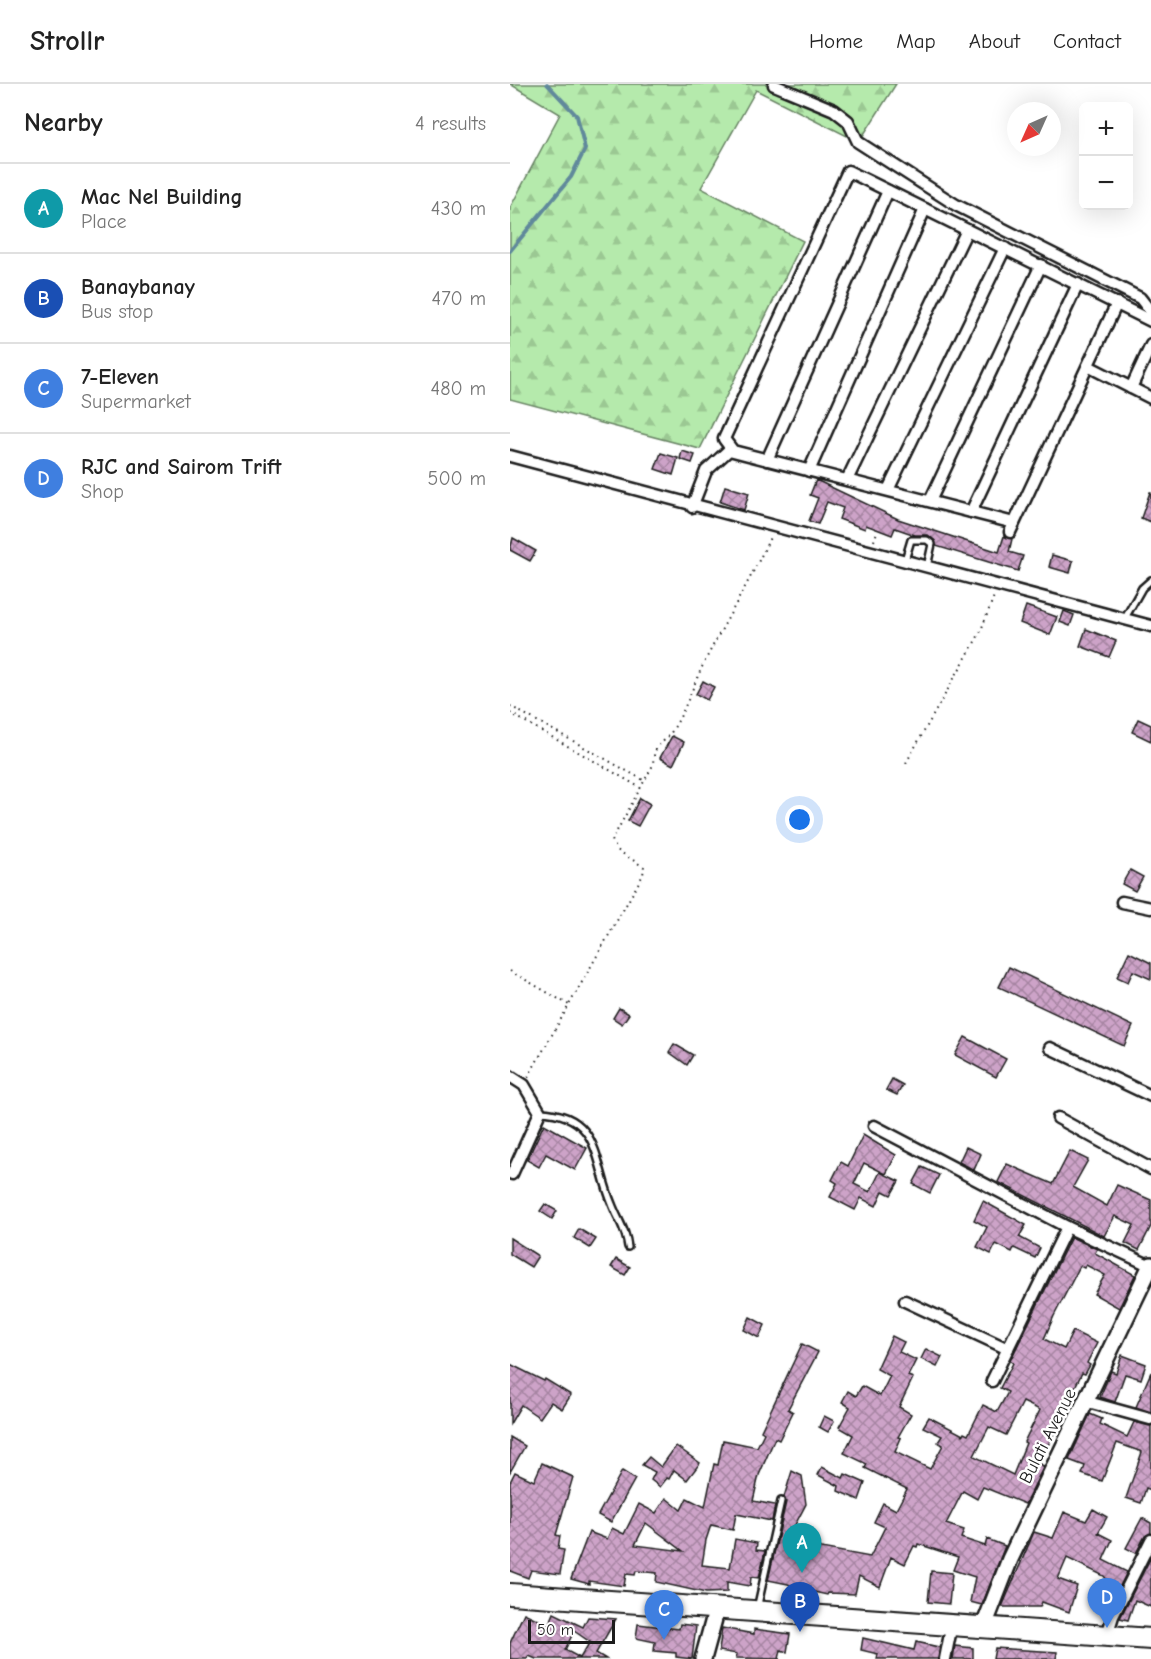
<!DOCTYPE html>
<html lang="en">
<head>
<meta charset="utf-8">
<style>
  body { margin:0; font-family:"Comic Neue",sans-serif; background:#f6f6f6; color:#222 }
  .controls { position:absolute; right:18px; top:18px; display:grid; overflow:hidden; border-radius:9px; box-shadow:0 6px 24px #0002 }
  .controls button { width:54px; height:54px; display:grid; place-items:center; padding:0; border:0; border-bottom:2px solid #e0e0e0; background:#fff; color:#222; font:30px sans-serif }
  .compass { position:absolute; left:497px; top:18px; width:54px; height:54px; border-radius:50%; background:#fff; box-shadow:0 6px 24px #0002; rotate:225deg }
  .scale { position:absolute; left:18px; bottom:15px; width:87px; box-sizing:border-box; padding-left:6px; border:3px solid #1c1c1c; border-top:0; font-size:16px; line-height:21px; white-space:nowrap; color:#1c1c1c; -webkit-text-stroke:4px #fff; paint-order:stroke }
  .you { position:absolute; left:290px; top:736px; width:21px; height:21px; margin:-15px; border:4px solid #fff; border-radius:50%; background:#1a73e8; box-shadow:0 0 0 9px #1a73e833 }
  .badge { display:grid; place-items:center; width:39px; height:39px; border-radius:50%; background:#0f766e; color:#fff; font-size:20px; font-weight:700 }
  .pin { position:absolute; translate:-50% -50px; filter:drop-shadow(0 2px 3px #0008) }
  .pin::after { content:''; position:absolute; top:32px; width:21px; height:18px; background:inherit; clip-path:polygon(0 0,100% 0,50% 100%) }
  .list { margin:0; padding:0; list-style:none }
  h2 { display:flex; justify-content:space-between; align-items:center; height:78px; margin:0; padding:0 24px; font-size:26px }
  h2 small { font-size:20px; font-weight:400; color:#767676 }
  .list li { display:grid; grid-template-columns:39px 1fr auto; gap:18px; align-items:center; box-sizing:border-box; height:90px; padding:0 24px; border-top:2px solid #e0e0e0 }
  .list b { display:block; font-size:22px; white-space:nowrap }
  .list p { margin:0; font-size:20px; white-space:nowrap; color:#767676 }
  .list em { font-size:20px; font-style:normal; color:#767676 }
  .map { position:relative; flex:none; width:641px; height:1575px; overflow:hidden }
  header { display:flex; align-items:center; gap:36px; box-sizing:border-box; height:84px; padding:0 30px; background:#fff; border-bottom:2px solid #e0e0e0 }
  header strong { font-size:28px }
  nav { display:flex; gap:33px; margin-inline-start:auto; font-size:21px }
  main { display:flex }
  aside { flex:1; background:#fff }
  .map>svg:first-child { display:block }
  .forest { fill:url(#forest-firs); stroke:#688364; stroke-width:1.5 }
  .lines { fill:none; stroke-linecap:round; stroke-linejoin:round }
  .stream { stroke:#60899b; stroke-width:4 }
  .building { fill:url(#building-cross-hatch); stroke:#1c1c1c; stroke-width:1.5; fill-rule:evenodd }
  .lane-casing { stroke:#1c1c1c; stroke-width:10 }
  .street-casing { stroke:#1c1c1c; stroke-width:15 }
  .secondary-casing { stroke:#1c1c1c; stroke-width:20 }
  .highway-casing { stroke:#1c1c1c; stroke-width:24 }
  .path { stroke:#1c1c1c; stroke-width:2; stroke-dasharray:1.5 4.5; stroke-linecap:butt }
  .lane { stroke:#fff; stroke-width:5 }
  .street { stroke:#fff; stroke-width:10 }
  .secondary { stroke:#fff; stroke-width:15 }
  .highway { stroke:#fff; stroke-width:20 }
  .labels { text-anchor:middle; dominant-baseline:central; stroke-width:5; stroke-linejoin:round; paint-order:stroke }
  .street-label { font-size:18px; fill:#1c1c1c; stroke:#fff }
</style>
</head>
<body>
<header>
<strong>Strollr</strong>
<nav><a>Home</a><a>Map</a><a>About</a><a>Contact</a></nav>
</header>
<main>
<aside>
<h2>Nearby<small>4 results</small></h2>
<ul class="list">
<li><span class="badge" style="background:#0f9aa8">A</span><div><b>Mac Nel Building</b><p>Place</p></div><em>430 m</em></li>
<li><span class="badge" style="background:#1a4fb4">B</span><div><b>Banaybanay</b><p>Bus stop</p></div><em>470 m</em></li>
<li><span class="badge" style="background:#3f7fe0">C</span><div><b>7-Eleven</b><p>Supermarket</p></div><em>480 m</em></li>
<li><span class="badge" style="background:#3f7fe0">D</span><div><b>RJC and Sairom Trift</b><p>Shop</p></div><em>500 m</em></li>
</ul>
</aside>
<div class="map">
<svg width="641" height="1575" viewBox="0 0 641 1575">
  <defs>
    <pattern id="forest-firs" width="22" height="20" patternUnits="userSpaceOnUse" patternTransform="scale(1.5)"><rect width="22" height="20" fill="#b5eaac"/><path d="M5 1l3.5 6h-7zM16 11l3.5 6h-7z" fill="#9bc893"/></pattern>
    <pattern id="building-cross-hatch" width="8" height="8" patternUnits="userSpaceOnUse" patternTransform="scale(1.5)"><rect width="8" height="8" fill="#cda3c8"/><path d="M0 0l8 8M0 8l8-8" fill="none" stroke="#a684a2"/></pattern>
  </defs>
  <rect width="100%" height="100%" fill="#fff"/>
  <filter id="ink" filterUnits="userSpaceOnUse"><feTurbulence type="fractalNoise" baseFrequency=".0167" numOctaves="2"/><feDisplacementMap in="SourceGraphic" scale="12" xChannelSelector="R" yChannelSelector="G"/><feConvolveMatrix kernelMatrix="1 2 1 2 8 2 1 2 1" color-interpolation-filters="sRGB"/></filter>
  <g filter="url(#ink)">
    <path class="forest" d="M0,0H386L349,58L246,6L191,104L293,157L190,365L0,315V124L50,30Z"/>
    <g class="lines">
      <path class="stream" d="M0,167L61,93L75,65L67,32L37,0"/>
    </g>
    <g class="building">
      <path d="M172,367L185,371L182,379L170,375Z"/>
      <path d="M151,369L168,374L163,391L145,385Z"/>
      <path d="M306,396L388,435L489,468L494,452L502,455L499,468L513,472L508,487L426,462L425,457L418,451H405L385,444L382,451L356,441L355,445L329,435L333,424L317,418L308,440L299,437L308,414L300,411Z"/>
      <path d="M215,402L239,409L234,426L210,418Z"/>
      <path d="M640,408H641V438L631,434Z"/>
      <path d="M3,454L26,467L20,477L0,466Z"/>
      <path d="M542,471L563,477L560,489L539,483Z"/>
      <path d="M516,522L547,533L540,551L510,539Z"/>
      <path d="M554,527L564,531L560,542L550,538Z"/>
      <path d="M576,545L606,557L599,573L570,562Z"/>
      <path d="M193,597L204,603L197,616L186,610Z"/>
      <path d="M628,635L641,641V657L622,648Z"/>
      <path d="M162,652L174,658L163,681L150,674Z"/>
      <path d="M130,714L140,720L128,742L118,737Z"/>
      <path d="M620,786L633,793L625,807L612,800Z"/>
      <path d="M619,868L641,879V895L623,887L618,898L607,893Z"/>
      <path d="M499,883L623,942L614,962L489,903Z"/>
      <path d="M109,924L119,930L112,940L103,934Z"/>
      <path d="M455,953L496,975L486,993L445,971Z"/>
      <path d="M164,960L183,971L177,981L159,968Z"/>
      <path d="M382,995L393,1001L387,1011L376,1006Z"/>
      <path d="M34,1040L77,1064L65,1086L36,1070L29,1083L17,1076Z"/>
      <path d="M353,1051L386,1071L376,1090L354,1079L344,1100L360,1108L370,1088L389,1097L381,1111L373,1107L366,1122L351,1114L345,1126L320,1113L327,1099L322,1096L331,1078L338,1082Z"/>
      <path d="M456,1063L471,1070L464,1086L449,1078Z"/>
      <path d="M560,1067L578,1076L563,1103L597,1122L607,1101L641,1116V1142L629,1166L615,1159L624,1141L605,1132L594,1152L488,1098L497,1080L543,1100Z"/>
      <path d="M412,1083L429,1091L420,1109L403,1100Z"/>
      <path d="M473,1117L516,1141L509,1153L530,1164L525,1174L504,1164L502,1168L486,1160L481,1170L467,1163L477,1143L464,1136Z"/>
      <path d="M35,1120L47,1127L42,1135L30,1127Z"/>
      <path d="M69,1145L86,1155L80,1164L64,1154Z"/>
      <path d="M561,1153L587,1165L585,1169L625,1191L609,1224L584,1210L595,1191L576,1181L574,1184L570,1182L544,1232L534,1255L554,1265L563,1247L587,1259L577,1279L580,1281L575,1290L572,1289L560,1313L557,1311L542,1341L547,1343L529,1380L534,1382L515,1420L473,1403L467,1415L453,1407L436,1440L454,1446L451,1454L475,1462L477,1455L495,1462L472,1521L460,1518L465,1493L443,1486L448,1473L408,1460L407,1463L404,1462L395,1480L381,1473L370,1503L349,1492L345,1510L318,1509L317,1511L295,1506V1508L278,1500L258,1496L276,1418L274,1413L282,1387L292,1392L296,1420L275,1460L300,1466L301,1462L360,1473L375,1443L364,1438L373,1419L386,1426L397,1405L355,1384L357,1380L334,1369L343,1351L329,1343L340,1323L332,1318L338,1307L346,1312L352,1302L370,1312L380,1292L367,1285L382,1252L394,1258L389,1268L406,1276L398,1292L403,1294L389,1323L401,1330L388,1353L391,1354L385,1368L420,1385L433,1361L428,1358L432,1352L413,1343L419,1333L453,1351L454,1349L458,1351L473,1321L487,1328L498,1308L490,1304L503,1279L500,1277ZM513,1318L530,1326L514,1358L516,1359L503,1391L464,1372L479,1343L496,1351Z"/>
      <path d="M0,1154L28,1172L21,1183L0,1170Z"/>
      <path d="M106,1175L120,1183L115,1191L101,1183Z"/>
      <path d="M240,1233L255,1241L249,1254L234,1246Z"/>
      <path d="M292,1260L308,1268L278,1325L283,1328L269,1356L265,1354L249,1391L243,1417L265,1421L262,1437L226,1430L223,1446L201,1441L196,1456L192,1481L220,1484L225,1455L247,1459L246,1466L255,1467L249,1494L241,1493L240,1502L217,1498V1508L196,1509L146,1498L147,1489L126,1487L125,1491L116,1490L114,1502L79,1497V1500L61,1495L79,1448L97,1455L102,1444L114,1450L129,1420L146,1429L156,1414L171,1426L177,1414L195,1423L204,1380L208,1381L213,1356L247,1363L254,1349L251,1347ZM136,1439L173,1467L125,1461Z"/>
      <path d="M416,1265L432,1273L427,1283L411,1275Z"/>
      <path d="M612,1271L636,1280L631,1295L615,1290L605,1318L590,1313L601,1287L606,1289Z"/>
      <path d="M0,1280L34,1297L35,1295L61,1311L52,1325L41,1318L30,1334L11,1321L0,1340Z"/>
      <path d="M641,1288V1328L626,1323Z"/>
      <path d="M580,1330L592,1335L590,1340L617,1353L624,1338L641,1342V1406L636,1404L631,1419L616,1414L632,1368L607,1359L592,1397L572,1390L575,1382L559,1376Z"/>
      <path d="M314,1332L324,1337L318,1348L309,1343Z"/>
      <path d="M0,1353L15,1362L0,1388Z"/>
      <path d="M166,1362L190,1379L177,1396L164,1386L159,1395L157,1394L150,1403L141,1396L145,1388L132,1381L139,1373L151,1383Z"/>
      <path d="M32,1379L63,1393L46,1451L50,1452L48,1465L54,1466L50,1490L21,1486L18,1494L0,1487V1398L5,1388L24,1397Z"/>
      <path d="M312,1383L333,1394L335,1390L355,1399L349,1416L328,1407L329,1402L308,1391Z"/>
      <path d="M112,1387L125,1395L101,1438L88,1431Z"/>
      <path d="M583,1425L597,1433L588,1449L602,1456L593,1476L617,1488L598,1526L586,1521L597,1496L594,1492L557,1474L548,1495L567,1502L559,1528L532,1518L530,1523H492L524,1448L543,1454L554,1428L576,1437Z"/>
      <path d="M632,1434L641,1439V1449L635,1452L626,1469L616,1464Z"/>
      <path d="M641,1473V1523L625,1516L618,1536L610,1534Z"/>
      <path d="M421,1487L442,1489L439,1520L418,1518Z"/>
      <path d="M14,1529L39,1541L44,1529L73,1543L78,1533L106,1535L86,1569L96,1575H26L19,1572L17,1575H0V1559ZM64,1547L80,1558L70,1574L55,1566Z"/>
      <path d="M128,1540L169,1545L170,1540L186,1542L182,1575L166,1573V1569L144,1567L145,1558L126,1554Z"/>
      <path d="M212,1544L244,1550V1545L280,1550L277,1568L271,1566L269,1575L226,1574L227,1570L209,1567Z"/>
      <path d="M353,1554L404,1566L406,1558L429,1563L430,1560L428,1575H367L368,1570L351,1566Z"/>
      <path d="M445,1562L463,1564V1575H443Z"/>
      <path d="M485,1564L547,1568L546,1575H483Z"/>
    </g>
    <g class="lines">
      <defs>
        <g id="lane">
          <path d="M395,476L401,456H417L422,460L417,483"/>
          <path d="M615,534L632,504L641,496"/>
          <path d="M30,1028C91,1030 84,1078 102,1120C108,1136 116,1145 118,1163"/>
          <path d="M247,1525L271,1417"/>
        </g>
        <g id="street">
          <path d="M264,1L324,26L338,37L348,58L446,121L630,214L641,228"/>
          <path d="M578,282L641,314"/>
          <path d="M621,304L641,261"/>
          <path d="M0,372L641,542"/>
          <path d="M257,376L378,107"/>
          <path d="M299,387L415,125"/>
          <path d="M337,396L457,146"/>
          <path d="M378,406L495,164"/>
          <path d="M420,417L531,181"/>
          <path d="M182,423L196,387L220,365"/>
          <path d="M461,428L568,200"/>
          <path d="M504,439L223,367L214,355L338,87L641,237"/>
          <path d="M500,448L607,219"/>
          <path d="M612,818L641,824"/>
          <path d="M540,964L641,1012"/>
          <path d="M0,992L14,1001L30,1028L2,1090"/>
          <path d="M548,1034L641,1085"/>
          <path d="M364,1042L557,1143L641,1182"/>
          <path d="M395,1217L498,1265"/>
          <path d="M482,1297L557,1143"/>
          <path d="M578,1318L640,1335"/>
          <path d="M597,1551L603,1532L641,1456"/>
          <path d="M435,1575L442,1540"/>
        </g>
        <g id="secondary">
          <path d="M474,1542L500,1475L641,1181"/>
          <path d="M193,1575L207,1524"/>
        </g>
        <path id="highway" d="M0,1510L641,1555"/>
      </defs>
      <use href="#lane" class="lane-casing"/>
      <use href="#street" class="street-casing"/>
      <use href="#secondary" class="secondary-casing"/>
      <use href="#highway" class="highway-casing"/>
      <g class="path">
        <path d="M364,457L368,445"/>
        <path d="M0,622L135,697"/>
        <path d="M0,629L131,704"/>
        <path d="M396,679L470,549L484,512"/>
        <path d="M0,887L59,921"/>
        <path d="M18,993L133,791L134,783L107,766L102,756L143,681C144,657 152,663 162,647C175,627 183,602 193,581C215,537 241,496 261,451"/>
      </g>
      <use href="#lane" class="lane"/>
      <use href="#street" class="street"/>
      <use href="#secondary" class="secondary"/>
      <use href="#highway" class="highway"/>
    </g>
  </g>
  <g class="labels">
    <g class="street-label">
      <text transform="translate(538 1352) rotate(-63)">Bulati Avenue</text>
    </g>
  </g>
</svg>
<div class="controls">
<button>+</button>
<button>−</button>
</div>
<svg class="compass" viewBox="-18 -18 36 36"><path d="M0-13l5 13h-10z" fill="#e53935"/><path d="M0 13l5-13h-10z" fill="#767676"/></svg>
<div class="scale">50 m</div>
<div class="you"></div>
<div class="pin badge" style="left:292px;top:1489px;background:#0f9aa8">A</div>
<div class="pin badge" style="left:290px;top:1548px;background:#1a4fb4">B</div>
<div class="pin badge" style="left:154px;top:1556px;background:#3f7fe0">C</div>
<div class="pin badge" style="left:597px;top:1544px;background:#3f7fe0">D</div>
</div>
</main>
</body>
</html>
